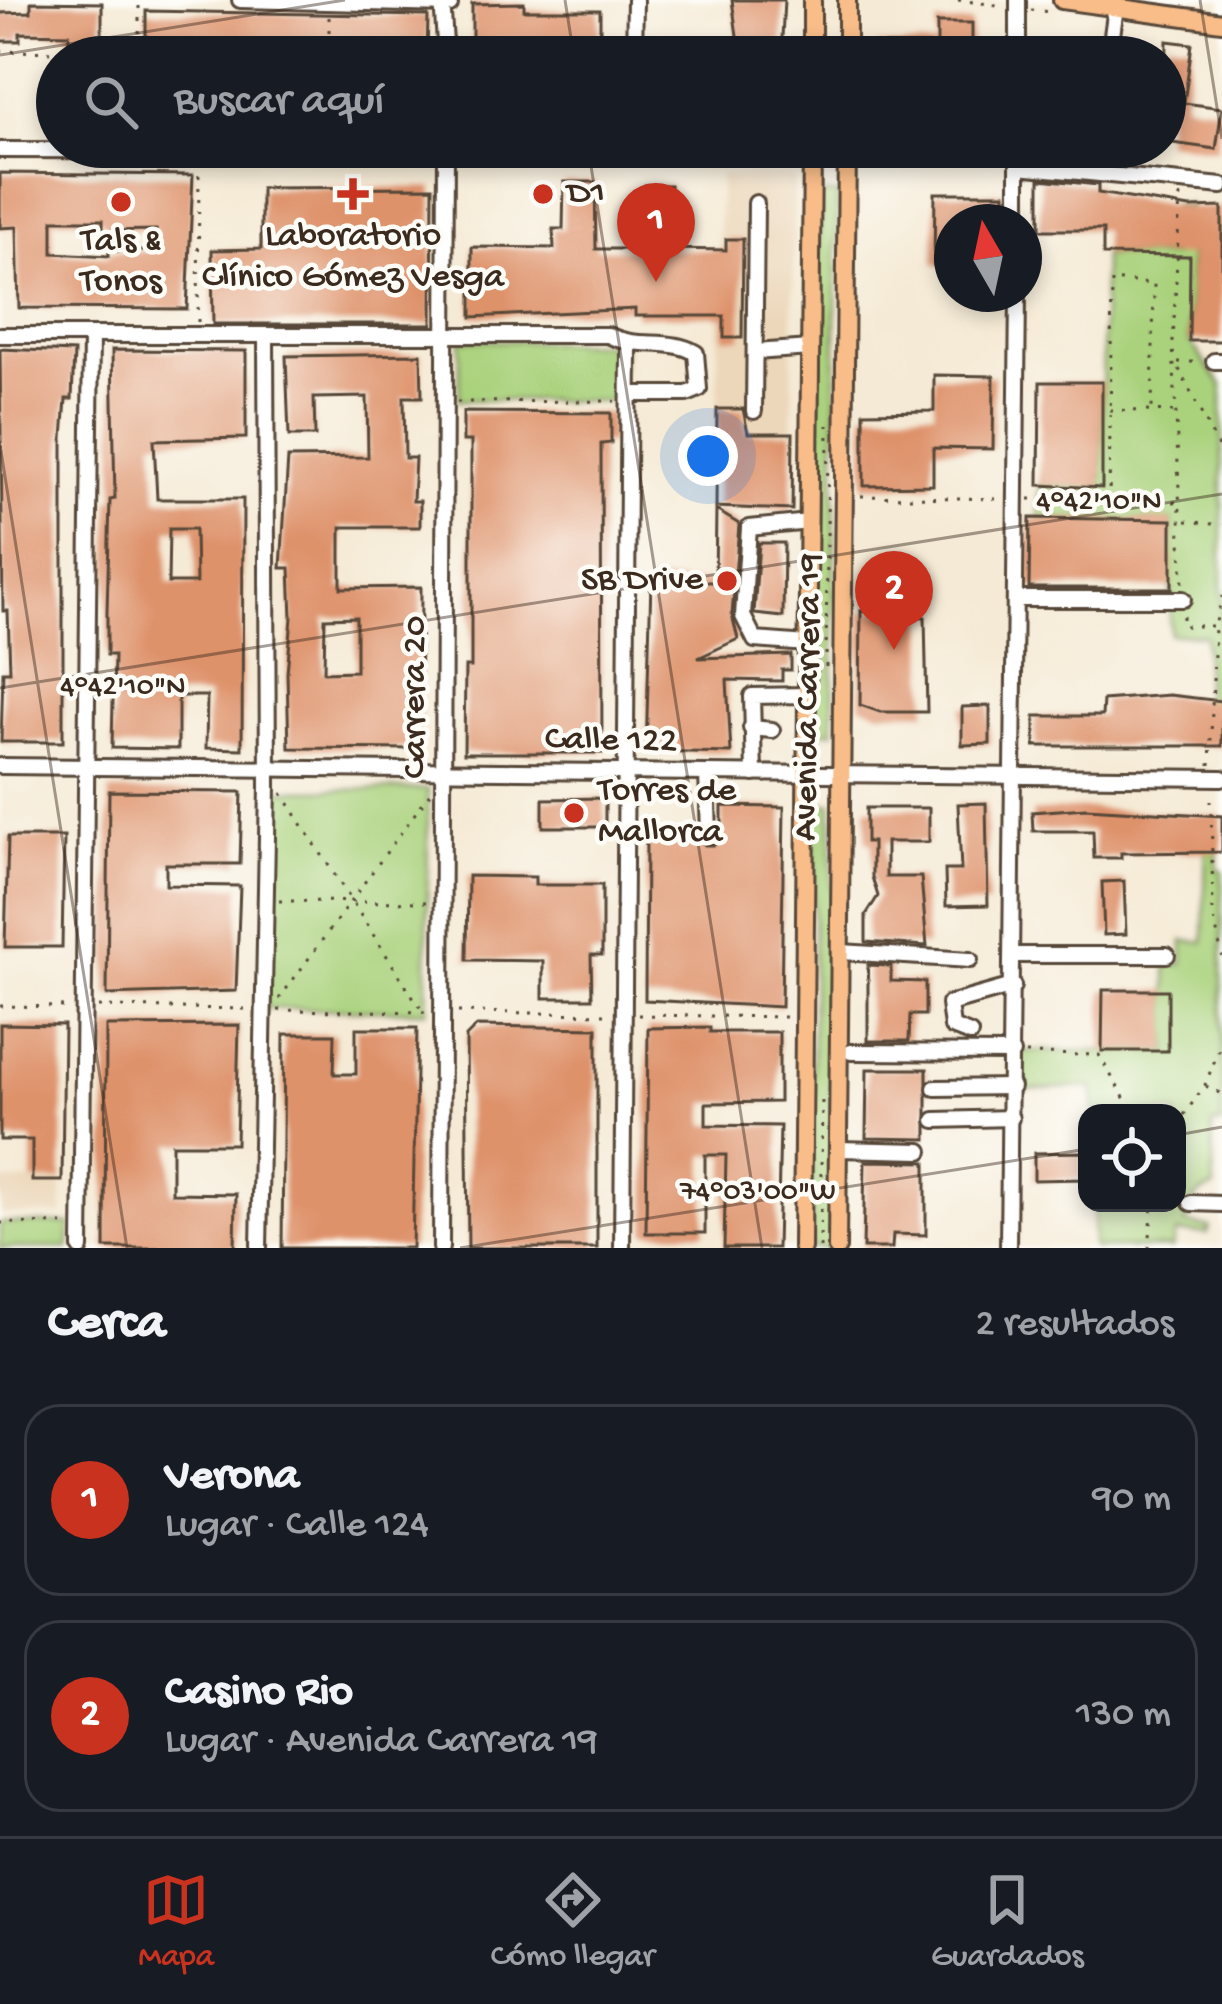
<!DOCTYPE html>
<html lang="es">
<head>
<meta charset="utf-8">
<style>
  body { margin:0; font-family:"Gochi Hand",sans-serif; background:#20242c; color:#f1f3f6 }
  .controls { position:absolute; right:36px; bottom:36px; display:grid; overflow:hidden; border-radius:24px; box-shadow:0 6px 18px #0003 }
  .controls button { width:108px; height:108px; display:grid; place-items:center; padding:0; border:0; border-bottom:3px solid #363941; background:#171b24; color:#f1f3f6; font:60px sans-serif }
  .compass { position:absolute; left:934px; top:204px; width:108px; height:108px; border-radius:50%; background:#171b24; box-shadow:0 6px 18px #0003; rotate:351deg }
  .you { position:absolute; left:708px; top:456px; width:42px; height:42px; margin:-30px; border:9px solid #fff; border-radius:50%; background:#1a73e8; box-shadow:0 0 0 18px #1a73e833 }
  .badge { display:grid; place-items:center; width:78px; height:78px; border-radius:50%; background:#c8321e; color:#fff; font-size:39px; font-weight:700 }
  .pin { position:absolute; translate:-50% -99px; filter:drop-shadow(0 3px 6px #0008) }
  .pin::after { content:''; position:absolute; top:63px; width:42px; height:36px; background:inherit; clip-path:polygon(0 0,100% 0,50% 100%) }
  .list { margin:0; padding:0; list-style:none }
  h2 { display:flex; justify-content:space-between; align-items:center; height:156px; margin:0; padding:0 48px; font-size:51px }
  h2 small { font-size:39px; font-weight:400; color:#9ea1a6 }
  .list li { display:grid; grid-template-columns:78px 1fr auto; gap:36px; align-items:center; box-sizing:border-box; height:192px; margin:0 24px 24px; padding:0 24px; border:3px solid #363941; border-radius:36px }
  .list b { display:block; font-size:45px; white-space:nowrap }
  .list p { margin:0; font-size:39px; white-space:nowrap; color:#9ea1a6 }
  .list em { font-size:39px; font-style:normal; color:#9ea1a6 }
  .icon { flex:none; width:66px; height:66px; fill:none; stroke:currentColor; stroke-width:2; stroke-linecap:round; stroke-linejoin:round }
  .map { position:relative; flex:none; width:1222px; height:1248px; overflow:hidden }
  .search { position:absolute; background:#171b24; box-shadow:0 6px 18px #0003; left:36px; right:36px; top:36px; height:132px; display:flex; align-items:center; gap:30px; box-sizing:border-box; padding:0 42px; border-radius:66px; color:#9ea1a6; font-size:45px }
  .sheet { height:588px; background:#171b24 }
  nav { display:flex; justify-content:space-around; align-items:center; box-sizing:border-box; height:168px; border-top:3px solid #363941; background:#171b24; font-size:33px; color:#9ea1a6 }
  nav a { display:grid; justify-items:center; gap:6px }
  nav .on { color:#c8321e }
  .map>svg:first-child { display:block }
  .built { fill:#ecd7ba }
  .green { fill:#aad27d; stroke:#727e4e; stroke-width:3 }
  .building { fill:#de926b; fill-rule:evenodd }
  .lines { fill:none; stroke-linecap:round; stroke-linejoin:round }
  .minor-casing { stroke:#574739; stroke-width:20 }
  .major-casing { stroke:#574739; stroke-width:22 }
  .path { stroke:#574739; stroke-width:3; stroke-dasharray:3 9; stroke-linecap:butt }
  .minor { stroke:#fff; stroke-width:14 }
  .major { stroke:#f8bd89; stroke-width:16 }
  .ticks { fill:none; stroke:#3b2a1e; stroke-width:3; stroke-opacity:0.45 }
  .poi-dot { fill:#c8321e; stroke:#fdfcf7; stroke-width:4.5 }
  .labels { text-anchor:middle; dominant-baseline:central; stroke-width:9; stroke-linejoin:round; paint-order:stroke }
  .poi-label { font-size:36px; fill:#3b2a1e; stroke:#fdfcf7; text-anchor:start }
  .street-label { font-size:36px; fill:#3b2a1e; stroke:#fdfcf7 }
  .ticks-label { font-size:30px; text-anchor:middle; fill:#3b2a1e; stroke:#fdfcf7; stroke-width:9; stroke-linejoin:round; paint-order:stroke }
</style>
</head>
<body>
<div class="map">
<svg width="1222" height="1248" viewBox="0 0 1222 1248">
  <rect width="100%" height="100%" fill="#fdfcf7"/>
  <filter id="ink" filterUnits="userSpaceOnUse"><feTurbulence type="fractalNoise" baseFrequency=".00833" numOctaves="2"/><feDisplacementMap in="SourceGraphic" scale="24" xChannelSelector="R" yChannelSelector="G"/><feConvolveMatrix kernelMatrix="1 2 1 2 8 2 1 2 1" color-interpolation-filters="sRGB"/></filter>
  <filter id="wash" filterUnits="userSpaceOnUse"><feTurbulence type="fractalNoise" baseFrequency=".004" numOctaves="4" result="noise"/><feDisplacementMap in="SourceGraphic" scale="48" xChannelSelector="R" yChannelSelector="G"/><feGaussianBlur stdDeviation="2.7" result="paint"/><feColorMatrix in="noise" values="0 0 0 0 0 0 0 0 0 0 0 0 0 0 0 0 0 1.4 0 .05"/><feComposite in="paint" operator="in"/></filter>
  <g filter="url(#wash)">
    <rect width="100%" height="100%" fill="#f5ead5"/>
    <g class="built">
      <path d="M720,175L794,176L792,450L717,449Z"/>
      <path d="M0,1181H62V1215L0,1214Z"/>
    </g>
    <g class="green">
      <path d="M820,194H837L833,731H814Z"/>
      <path d="M1173,205H1189V341L1222,385V718L1205,726V635L1170,634L1172,521L1039,518V485L1102,487L1103,255L1172,256Z"/>
      <path d="M460,340L623,344L620,389L612,401L459,400Z"/>
      <path d="M428,789L427,1011L265,1008L273,790Z"/>
      <path d="M832,803L830,1248H811L814,804Z"/>
      <path d="M1206,840H1217V869L1222,870V1124H1212L1214,1188C1193,1194 1191,1204 1185,1224L1210,1227L1208,1234L1176,1233L1173,1248H1093L1094,1203H1177V1113H1094L1093,1087L1020,1090L1021,1051H1168L1167,965L1183,964V941L1204,942Z"/>
      <path d="M0,1223L70,1224L69,1248H0Z"/>
    </g>
    <g id="blocks">
      <g class="building">
        <path d="M732,0H784L781,57H740Z"/>
        <path d="M31,2L102,3V42H69V34L20,33V41H0V13L31,12Z"/>
        <path d="M524,3V10H600V57H472V4Z"/>
        <path d="M146,11L428,16L427,57H336V46L146,47Z"/>
        <path d="M937,23H972V57H877V45H937Z"/>
        <path d="M1167,41L1192,44L1184,103L1222,108L1216,149L1165,142Z"/>
        <path d="M0,173L193,175L187,309L19,308L17,227L0,228ZM53,220H103V231L156,230V251H109V256L53,253Z"/>
        <path d="M1040,179L1098,185V193L1190,208L1222,207V341H1189L1190,256L1103,255V230H1040Z"/>
        <path d="M564,182H595L596,249H644L645,185H670L669,249L726,250V239H743L742,338H724V316H635V309L472,317V247L554,248L553,229H563Z"/>
        <path d="M433,187L432,324H213L212,250L261,249V188Z"/>
        <path d="M935,193H1005L1004,222H952V266L934,265Z"/>
        <path d="M0,349L74,352L72,399H66L63,438V742H1L3,671H10L8,611H3Z"/>
        <path d="M112,350L246,351V438L154,440L157,499H243L242,749L206,748L207,696H178V749L112,748L114,655H107V612L110,500L115,499ZM169,529H195L196,583H168Z"/>
        <path d="M421,354L422,397H404L405,458H415L413,501H420V527H341V588L421,587L420,749L289,748L287,673L292,618L290,568H281L288,458L368,457L367,397L314,398L315,436H289L286,356ZM356,617V671L324,672L325,618Z"/>
        <path d="M934,375L994,376L993,449L933,448V485L864,486V412L934,411Z"/>
        <path d="M1040,382H1102V488L1039,485Z"/>
        <path d="M717,409H743L748,433H793L792,510L716,507Z"/>
        <path d="M463,412L611,413V443L601,444L602,753H464L465,667H471V441H463Z"/>
        <path d="M716,510L739,524L732,615L738,639L698,658L791,655V670H782V681L727,680L731,753L646,751L651,581L715,582Z"/>
        <path d="M1030,518L1172,520V588H1029Z"/>
        <path d="M759,543H784L783,617L754,614Z"/>
        <path d="M861,611L925,617L927,712H880L860,705Z"/>
        <path d="M1169,695L1222,701V746H1035V716H1102L1103,700Z"/>
        <path d="M990,706V744L962,745V707Z"/>
        <path d="M109,791L242,792L240,864H166V885L240,886L236,991L107,995Z"/>
        <path d="M605,798V827H543V799Z"/>
        <path d="M986,803L988,905L946,906L945,870H961L958,804Z"/>
        <path d="M722,806L784,807L781,1007L645,1000L646,836L698,837L705,845H714L722,838Z"/>
        <path d="M866,808H929V842H886V877H921L927,946L866,942V915L878,896L872,877V842H866Z"/>
        <path d="M1086,808L1222,816V852L1121,853V858H1094L1093,831H1033L1032,812Z"/>
        <path d="M8,837H64L62,947H5Z"/>
        <path d="M468,876L535,877V885H602V955H591L592,998H543V961L467,960Z"/>
        <path d="M1124,881L1126,934L1104,935L1102,882Z"/>
        <path d="M868,965L891,966V981L925,982V1015H910L909,1041H868Z"/>
        <path d="M1103,990H1168V1051H1102Z"/>
        <path d="M0,1024L64,1025L62,1181H32V1140H0Z"/>
        <path d="M239,1025L236,1144H172V1193L236,1194L235,1248H105L106,1026Z"/>
        <path d="M477,1026L597,1028V1248H468L466,1037Z"/>
        <path d="M710,1027V1032H779V1102L706,1103V1125L780,1126L777,1248H724L726,1155H705V1233H646L648,1028Z"/>
        <path d="M356,1028H417L412,1248H282L284,1034H335L334,1074H356Z"/>
        <path d="M867,1069H927V1139L866,1138Z"/>
        <path d="M1084,1152L1085,1179L1034,1180V1153Z"/>
        <path d="M865,1161L926,1162V1235L893,1234L892,1248H863Z"/>
      </g>
    </g>
  </g>
  <g filter="url(#ink)">
    <use href="#blocks" fill-opacity="0" stroke="#574739" stroke-width="3"/>
    <g class="lines">
      <defs>
        <g id="minor">
          <path d="M240,0L450,5"/>
          <path d="M442,0L446,57"/>
          <path d="M634,57L635,0"/>
          <path d="M1018,57V0"/>
          <path d="M1109,57L1116,7"/>
          <path d="M0,150L847,152"/>
          <path d="M1018,166L1222,186"/>
          <path d="M1018,222V147"/>
          <path d="M0,335H608C638,350 669,337 696,353L699,389L687,394H629"/>
          <path d="M755,352L810,348"/>
          <path d="M1214,361H1222"/>
          <path d="M754,411L756,203"/>
          <path d="M1017,599H1183"/>
          <path d="M808,644L755,640L743,616L749,528L809,522"/>
          <path d="M751,728L772,730"/>
          <path d="M0,766L1222,778"/>
          <path d="M707,773L709,835"/>
          <path d="M754,774L752,696L807,695"/>
          <path d="M841,952L970,960"/>
          <path d="M1013,955H1167"/>
          <path d="M970,1034L952,1027L949,1004L1013,986"/>
          <path d="M851,1052L1012,1053"/>
          <path d="M935,1088L1012,1087"/>
          <path d="M935,1120L1011,1118"/>
          <path d="M838,1149L921,1151"/>
          <path d="M1191,1203L1222,1204"/>
          <path d="M81,1248L91,335"/>
          <path d="M259,1248L268,786L266,335"/>
          <path d="M441,1248L446,147"/>
          <path d="M622,1248L629,346"/>
          <path d="M1008,1248L1018,294"/>
        </g>
        <g id="major">
          <path d="M812,0V57"/>
          <path d="M847,0V57"/>
          <path d="M1062,0L1222,22"/>
          <path d="M802,1248L812,147"/>
          <path d="M837,1248L847,147"/>
        </g>
      </defs>
      <use href="#minor" class="minor-casing"/>
      <use href="#major" class="major-casing"/>
      <g class="path">
        <path d="M958,0L1004,6"/>
        <path d="M1031,10L1051,12"/>
        <path d="M329,17V55"/>
        <path d="M0,51L329,56"/>
        <path d="M139,57V0"/>
        <path d="M1180,196L1173,342L1183,588"/>
        <path d="M198,322L199,164"/>
        <path d="M1178,362H1199"/>
        <path d="M1179,369L1222,455"/>
        <path d="M457,402L615,401"/>
        <path d="M1110,410L1179,412"/>
        <path d="M861,496L1001,499"/>
        <path d="M1029,499L1181,502"/>
        <path d="M1109,501L1112,280L1154,284L1152,411"/>
        <path d="M1186,521L1222,525"/>
        <path d="M1183,616V626H1215"/>
        <path d="M826,667L828,425"/>
        <path d="M1210,765L1215,626L1222,596"/>
        <path d="M282,793L423,1012"/>
        <path d="M1211,800L1213,913L1222,957"/>
        <path d="M279,901L432,902"/>
        <path d="M279,999L430,793"/>
        <path d="M0,1006L71,1007"/>
        <path d="M98,1007L251,1009"/>
        <path d="M278,1010L430,1012"/>
        <path d="M458,1012L610,1014"/>
        <path d="M638,1015L790,1017"/>
        <path d="M1026,1054L1099,1055L1133,1113"/>
        <path d="M1206,1086L1222,1094"/>
        <path d="M1177,1125L1205,1085L1222,1042"/>
        <path d="M0,1223L70,1224"/>
        <path d="M820,1248L822,1097"/>
        <path d="M1149,1248L1153,1203"/>
      </g>
      <use href="#minor" class="minor"/>
      <use href="#major" class="major"/>
    </g>
  </g>
  <path class="ticks" d="M565,0L574,57M1200,0L1222,139M0,55L345,0M588,147L762,1248M0,445L127,1248M0,688L1222,494M1177,1135L1222,1127M460,1248L1087,1149"/>
  <g class="poi-dot">
    <path d="M347 176h12v12h12v12h-12v12h-12v-12h-12v-12h12z"/>
    <circle cx="543" cy="194" r="12"/>
    <circle cx="121" cy="202" r="12"/>
    <circle cx="727" cy="581" r="12"/>
    <circle cx="574" cy="813" r="12"/>
  </g>
  <g class="labels">
    <g class="poi-label">
      <text x="567" y="194">D1</text>
      <text x="353" y="237" text-anchor="middle">Laboratorio<tspan x="353" dy="41">Clínico Gómez Vesga</tspan></text>
      <text x="121" y="242" text-anchor="middle">Tals &amp;<tspan x="121" dy="41">Tonos</tspan></text>
      <text x="703" y="581" text-anchor="end">SB Drive</text>
      <text x="598" y="792">Torres de<tspan x="598" dy="41">Mallorca</tspan></text>
    </g>
    <g class="street-label">
      <text transform="translate(416 697) rotate(-90)">Carrera 20</text>
      <text transform="translate(810 697) rotate(-89)">Avenida Carrera 19</text>
      <text transform="translate(611 742) rotate(1)">Calle 122</text>
    </g>
  </g>
  <g class="ticks-label">
    <text x="1099" y="509">4°42'10"N</text>
    <text x="123" y="694">4°42'10"N</text>
    <text x="758" y="1199">74°03'00"W</text>
  </g>
</svg>
<div class="controls">
<button><svg class="icon" aria-label="locate" viewBox="0 0 24 24"><circle cx="12" cy="12" r="6"/><path d="M12 2v4M12 18v4M2 12h4M18 12h4"/></svg></button>
</div>
<svg class="compass" viewBox="-18 -18 36 36"><path d="M0-13l5 13h-10z" fill="#e53935"/><path d="M0 13l5-13h-10z" fill="#9ea1a6"/></svg>
<div class="you"></div>
<div class="pin badge" style="left:656px;top:282px">1</div>
<div class="pin badge" style="left:894px;top:650px">2</div>
<div class="search"><svg class="icon" aria-label="search" viewBox="0 0 24 24"><circle cx="10" cy="10" r="6"/><path d="M15 15l6 6"/></svg>Buscar aquí</div>
</div>
<section class="sheet">
<h2>Cerca<small>2 resultados</small></h2>
<ul class="list">
<li><span class="badge">1</span><div><b>Verona</b><p>Lugar · Calle 124</p></div><em>90 m</em></li>
<li><span class="badge">2</span><div><b>Casino Rio</b><p>Lugar · Avenida Carrera 19</p></div><em>130 m</em></li>
</ul>
</section>
<nav>
<a class="on"><svg class="icon" aria-label="map" viewBox="0 0 24 24"><path d="M3 6l6-2 6 2 6-2v14l-6 2-6-2-6 2zM9 4v14M15 6v14"/></svg>Mapa</a>
<a><svg class="icon" aria-label="directions" viewBox="0 0 24 24"><path d="M12 3l9 9-9 9-9-9zM9 14v-3h6M13 9l2 2-2 2"/></svg>Cómo llegar</a>
<a><svg class="icon" aria-label="saved" viewBox="0 0 24 24"><path d="M7 4h10v16l-5-4-5 4z"/></svg>Guardados</a>
</nav>
</body>
</html>
